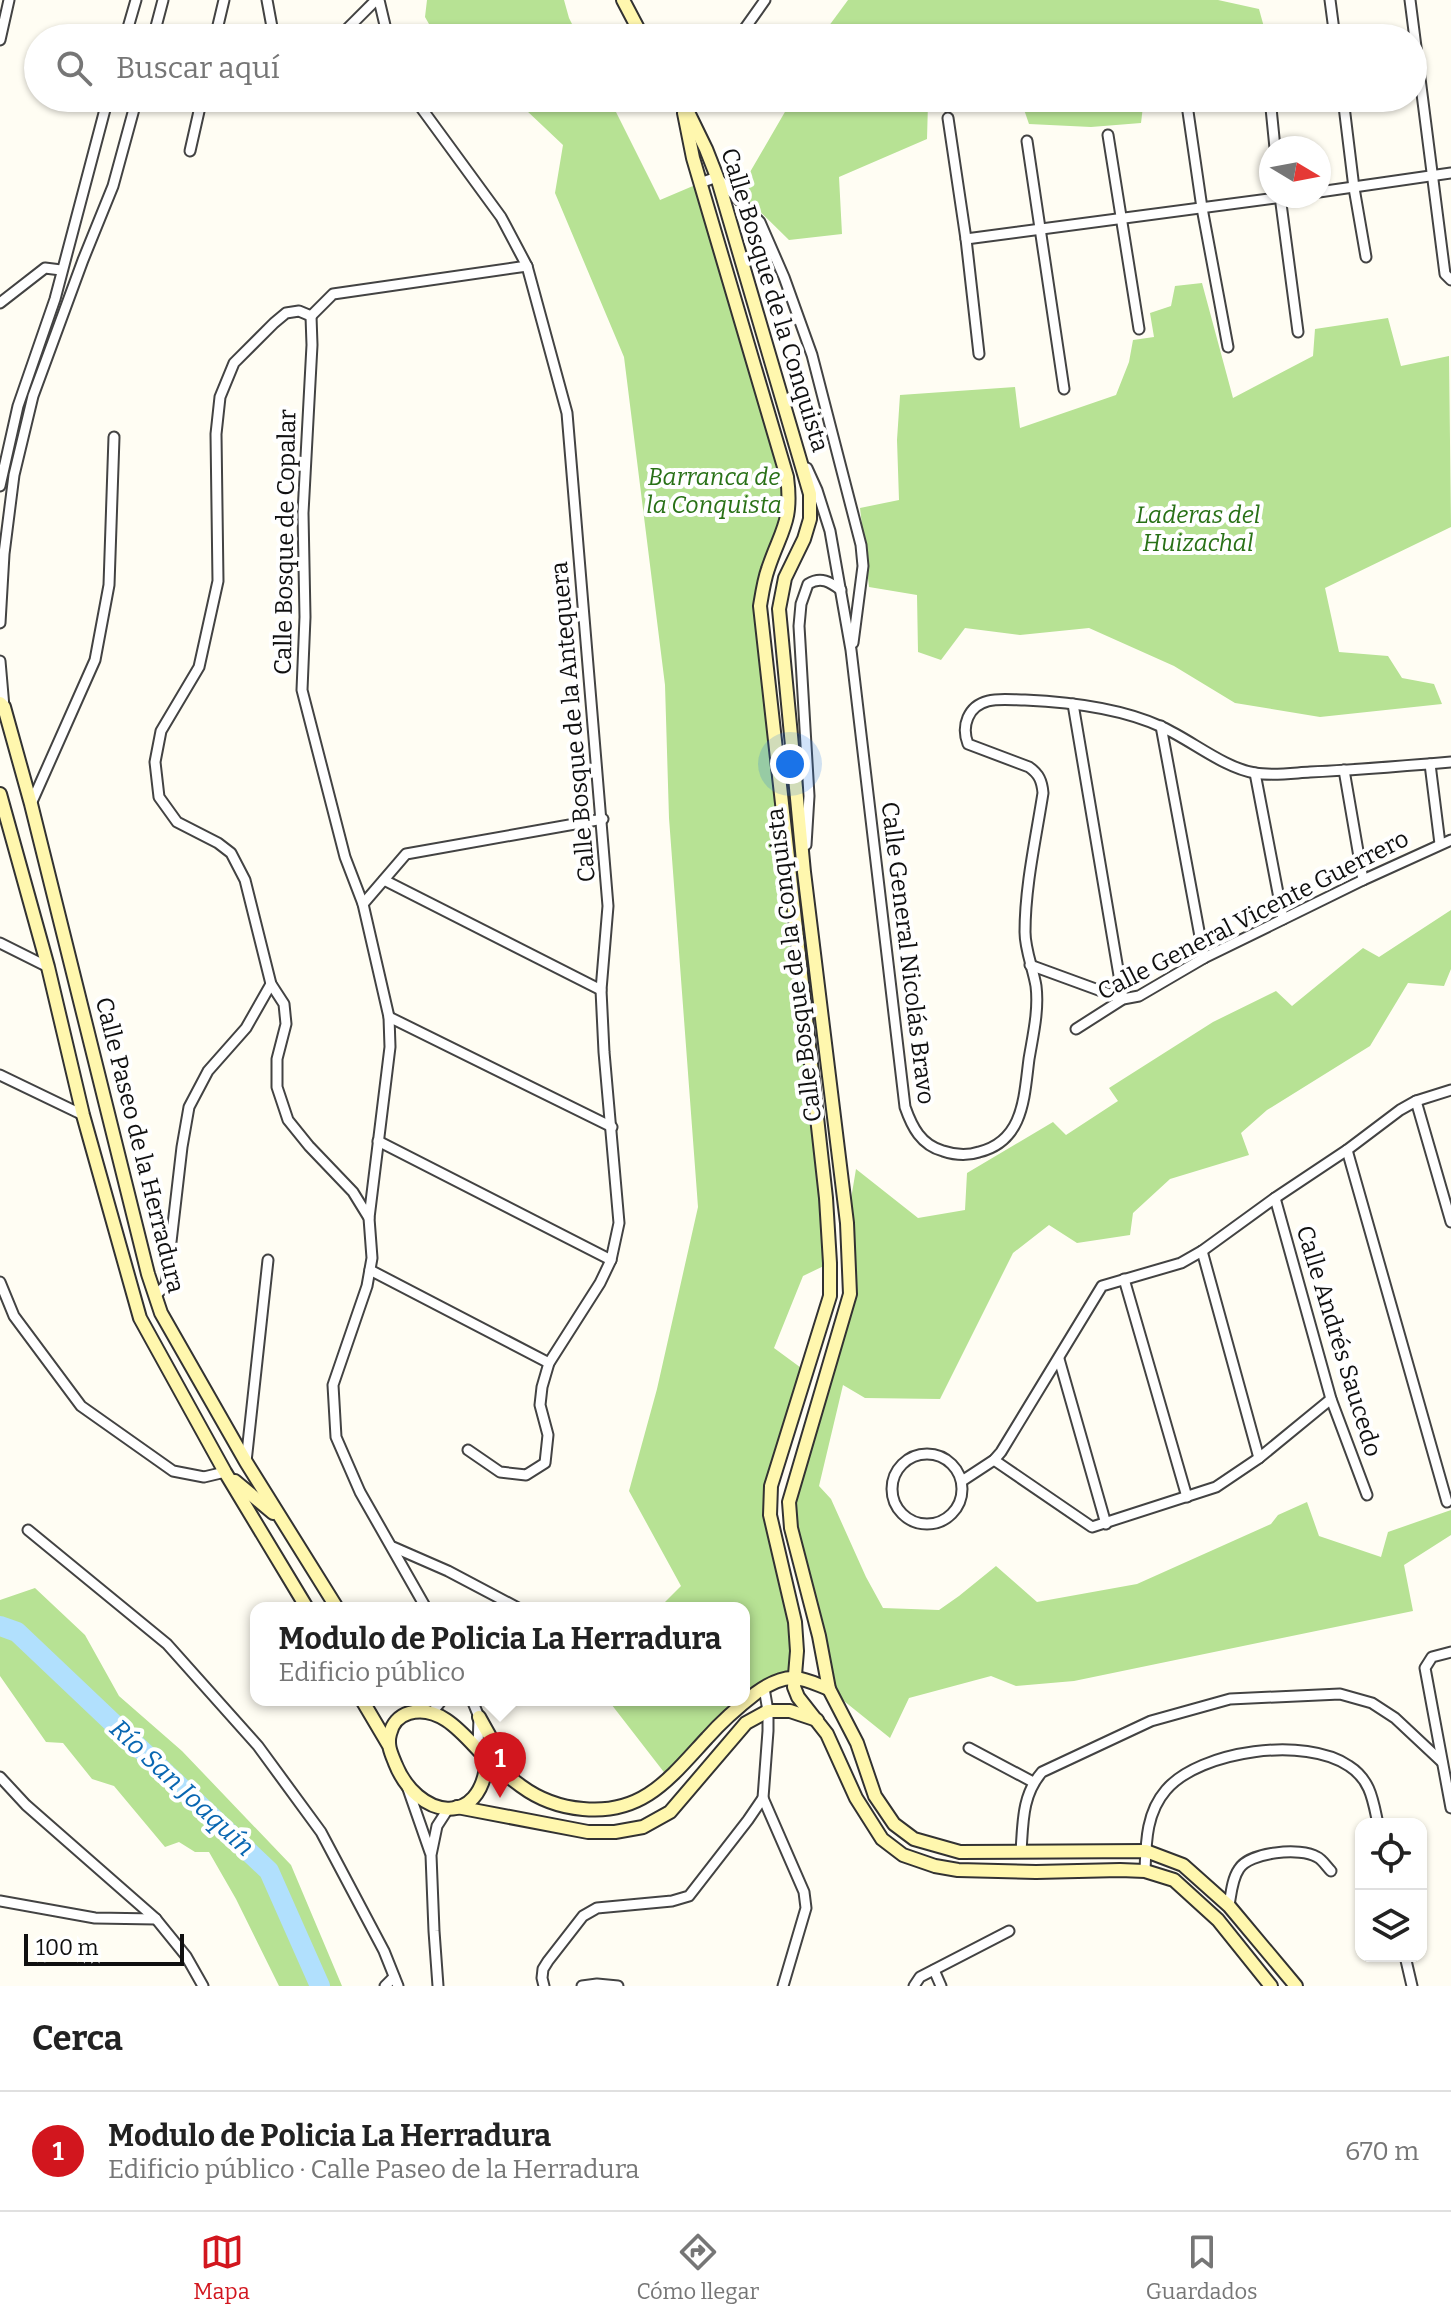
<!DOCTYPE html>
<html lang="es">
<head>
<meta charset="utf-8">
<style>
  body { margin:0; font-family:Bitter,serif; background:#f6f6f6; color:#222 }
  .controls { position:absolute; right:24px; bottom:24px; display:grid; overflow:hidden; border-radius:16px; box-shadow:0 2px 6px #0004 }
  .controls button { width:72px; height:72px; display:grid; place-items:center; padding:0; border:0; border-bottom:2px solid #e0e0e0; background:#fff; color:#222; font:40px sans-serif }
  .compass { position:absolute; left:1259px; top:136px; width:72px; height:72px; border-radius:50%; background:#fff; box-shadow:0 2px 6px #0004; rotate:100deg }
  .scale { position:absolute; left:24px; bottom:20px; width:160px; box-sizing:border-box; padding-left:8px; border:4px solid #101010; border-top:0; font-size:22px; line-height:28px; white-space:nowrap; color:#101010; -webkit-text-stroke:6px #fff; paint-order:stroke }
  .you { position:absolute; left:790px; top:764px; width:28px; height:28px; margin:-20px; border:6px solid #fff; border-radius:50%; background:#1a73e8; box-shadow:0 0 0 12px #1a73e833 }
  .badge { display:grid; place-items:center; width:52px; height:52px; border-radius:50%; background:#d2161e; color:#fff; font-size:26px; font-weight:700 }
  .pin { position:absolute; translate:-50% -66px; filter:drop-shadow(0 2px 4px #0008) }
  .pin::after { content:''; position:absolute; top:42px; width:28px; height:24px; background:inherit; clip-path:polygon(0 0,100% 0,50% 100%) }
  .popup { position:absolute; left:250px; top:1602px; width:500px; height:104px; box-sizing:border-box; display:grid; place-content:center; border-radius:16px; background:#fff; filter:drop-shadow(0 2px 6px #0005); font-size:26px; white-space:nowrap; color:#767676 }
  .popup b { font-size:30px; color:#222 }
  .popup::after { content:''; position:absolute; left:50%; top:100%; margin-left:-16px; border:16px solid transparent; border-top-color:#fff }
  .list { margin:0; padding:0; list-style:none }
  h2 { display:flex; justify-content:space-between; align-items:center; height:104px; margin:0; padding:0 32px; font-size:34px }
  h2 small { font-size:26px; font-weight:400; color:#767676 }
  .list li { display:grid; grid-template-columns:52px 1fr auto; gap:24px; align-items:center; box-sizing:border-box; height:120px; padding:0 32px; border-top:2px solid #e0e0e0 }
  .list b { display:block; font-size:30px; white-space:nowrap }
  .list p { margin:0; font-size:26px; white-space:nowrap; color:#767676 }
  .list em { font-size:26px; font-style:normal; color:#767676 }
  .icon { flex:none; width:44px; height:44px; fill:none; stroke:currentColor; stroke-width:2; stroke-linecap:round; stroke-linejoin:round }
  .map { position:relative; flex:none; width:1451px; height:1986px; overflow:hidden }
  .search { position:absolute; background:#fff; box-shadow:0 2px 6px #0004; left:24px; right:24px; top:24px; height:88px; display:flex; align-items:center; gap:20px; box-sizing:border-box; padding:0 28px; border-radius:44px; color:#767676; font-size:30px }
  .sheet { height:224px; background:#fff }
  nav { display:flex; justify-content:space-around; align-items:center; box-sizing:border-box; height:112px; border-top:2px solid #e0e0e0; background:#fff; font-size:22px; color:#767676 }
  nav a { display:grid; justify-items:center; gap:4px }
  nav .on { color:#d2161e }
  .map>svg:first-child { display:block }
  .forest { fill:#b7e294 }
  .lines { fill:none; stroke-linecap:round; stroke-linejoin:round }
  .river { stroke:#b1e0fd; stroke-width:20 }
  .minor-casing { stroke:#434343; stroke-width:13 }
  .secondary-casing { stroke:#323232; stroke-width:16 }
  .minor { stroke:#fff; stroke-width:9 }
  .secondary { stroke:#fff7ae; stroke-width:12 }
  .labels { text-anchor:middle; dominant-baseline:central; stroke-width:8; stroke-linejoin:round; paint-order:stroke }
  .street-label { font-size:24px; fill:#101010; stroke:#fff }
  .park-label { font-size:24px; font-style:italic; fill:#297117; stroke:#fff }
  .water-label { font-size:26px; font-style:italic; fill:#0967b2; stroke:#fff }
</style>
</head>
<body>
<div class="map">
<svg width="1451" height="1986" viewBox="0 0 1451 1986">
  <rect width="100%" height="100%" fill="#fffdf3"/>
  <g class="forest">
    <path d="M427,0H564L569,18L579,38H437L425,17Z"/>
    <path d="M848,0H1218L1259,9L1267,38H820Z"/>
    <path d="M470,98H609L660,200L700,183L790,496L760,606L830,1263L803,1276L774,1348L808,1373L772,1484L770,1515L795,1622L793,1678L764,1688L670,1780L608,1700H744V1608H659L681,1586L629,1491L657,1389L698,1207L669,818L665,685L624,357L555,193L563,145L526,110L474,104Z"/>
    <path d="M793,98H978L928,103L927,139L839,177L842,234L789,240L739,191Z"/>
    <path d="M1020,98H1144L1141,123L1091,127L1029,124Z"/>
    <path d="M1202,283L1233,398L1313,356L1315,329L1388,318L1401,366L1449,356L1451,527L1325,588L1339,652L1388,656L1402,678L1434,684L1442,704L1320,717L1235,703L1174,666L1089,628L1020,635L965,628L941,660L918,652L917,595L869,587L860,508L899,500L897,440L900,395L1015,387L1020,428L1116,395L1129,362L1133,340L1154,337L1150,313L1171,306L1175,286Z"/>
    <path d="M1451,910V969L1444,986L1408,983L1370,1046L1267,1110L1241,1133L1249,1155L1170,1179L1133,1213L1130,1235L1077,1243L1049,1225L1013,1253L940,1399L865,1398L843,1385L819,1486L831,1499L866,1577L883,1608L939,1610L959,1596L996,1566L1037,1602L1137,1584L1271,1524L1278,1515L1307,1502L1319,1536L1381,1557L1388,1532L1451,1510V1535L1404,1565L1413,1611L1074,1681L1016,1686L991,1676L909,1698L890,1738L829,1689L791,1528L795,1476L850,1294L847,1223L856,1169L918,1218L965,1210L967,1173L1053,1122L1066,1135L1118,1101L1109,1088L1213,1022L1276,991L1292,1006L1363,948L1379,957Z"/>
    <path d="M35,1588L85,1635L119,1696L182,1751L291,1865L342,1986H279L236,1899L209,1852H195L179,1842L165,1847L114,1786L92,1779L63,1743L46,1742L0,1676V1600Z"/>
  </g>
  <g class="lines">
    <path class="river" d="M0,1626L17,1632L269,1871L320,1986"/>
    <defs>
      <g id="minor">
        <path d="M267,0L274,38"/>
        <path d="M379,0L388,38"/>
        <path d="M1330,0L1335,38"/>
        <path d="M1410,0L1445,274L1451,280"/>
        <path d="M125,38L136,0"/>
        <path d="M153,38L163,0"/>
        <path d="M215,38L224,0"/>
        <path d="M338,38L376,0"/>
        <path d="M738,38L765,0"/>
        <path d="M0,40L9,0"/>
        <path d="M414,98L501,217L527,266L567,413L608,906L601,990L604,1052L619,1223L611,1260L600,1283L549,1363L542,1387L540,1405L548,1435L545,1463L526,1475L500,1472L468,1450"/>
        <path d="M1186,98L1202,208L1228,347"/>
        <path d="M1270,98L1275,148"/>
        <path d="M1343,98L1354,188L1366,257"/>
        <path d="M685,115L697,98"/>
        <path d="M948,118L966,239L979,354"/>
        <path d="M1108,135L1139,329"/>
        <path d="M1027,141L1064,389"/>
        <path d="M190,151L202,98"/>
        <path d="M700,183L717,177L760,222L784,277L812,355L861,545L863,566L853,643"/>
        <path d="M1319,192L1451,173"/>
        <path d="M1280,196L1298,332"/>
        <path d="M966,239L1291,196"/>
        <path d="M0,303L45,268L61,270"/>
        <path d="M311,316L299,311L286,313L274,323L234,363L220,397L216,434L218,581L199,667L161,731L155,762L159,797L177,822L218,843L231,853L245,880L271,984L284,1004L286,1024L277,1059V1087L288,1120L309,1146L353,1192L369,1218L372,1258L367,1286L333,1385L336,1437L360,1492L426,1608"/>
        <path d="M311,316L312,345L303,513L305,617L302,690L345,857L363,904L389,1017L390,1047L369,1218"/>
        <path d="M311,316L333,294L527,266"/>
        <path d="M807,468L817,490L830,531L851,650L905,1107C912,1127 921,1145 943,1151C955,1155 967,1156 979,1152C1024,1141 1024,1097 1029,1059C1033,1035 1039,1010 1036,986C1033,968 1025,950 1025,932C1025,886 1036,838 1043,793C1042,781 1039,774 1029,767L968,744C961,726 968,706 988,701C999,698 1013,700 1025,700C1070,702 1121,708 1162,727C1191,740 1224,768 1255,773C1272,776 1293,773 1310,772C1357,770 1404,766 1451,762"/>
        <path d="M0,486L18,406L55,299L108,98"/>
        <path d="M0,623L4,554L14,475L33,396L83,260L113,186L137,98"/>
        <path d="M0,661L4,707L2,708"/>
        <path d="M1161,726L1204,958"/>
        <path d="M1430,764L1440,844"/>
        <path d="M1344,770L1363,880"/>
        <path d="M1255,773L1283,919"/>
        <path d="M31,804L95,660L109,585L114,437"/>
        <path d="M806,845L809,796L799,626L801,604L808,584C821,576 830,582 841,590"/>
        <path d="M384,880L601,990"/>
        <path d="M363,904L406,854L603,819"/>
        <path d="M0,943L48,967"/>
        <path d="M1030,965L1123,999L1073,704"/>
        <path d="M389,1017L612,1127"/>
        <path d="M1076,1029L1123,999L1139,996L1204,958L1363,880L1451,840"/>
        <path d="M0,1075L83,1115"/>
        <path d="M1416,1101L1451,1222"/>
        <path d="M378,1141L611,1260"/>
        <path d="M1347,1150L1447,1502"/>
        <path d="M1275,1198L1331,1399L1367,1495"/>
        <path d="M1202,1251L1259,1458"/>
        <path d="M370,1270L549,1363"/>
        <path d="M1124,1279L1187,1497"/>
        <path d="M0,1282L14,1316L81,1406L173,1471L204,1477L225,1472"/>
        <path d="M155,1296L166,1285L182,1147L189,1107L208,1071L246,1028L271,984"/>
        <path d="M1059,1359L1106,1524"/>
        <circle cx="927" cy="1489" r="35"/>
        <path d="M994,1460L1092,1527L1216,1487L1259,1458L1331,1399"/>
        <path d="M246,1462L268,1260"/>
        <path d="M962,1481L994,1460L1001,1452L1102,1286L1181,1263L1202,1251L1275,1198L1347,1150L1400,1110L1416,1101L1451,1090"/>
        <path d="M28,1530L167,1644L258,1746L321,1832L384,1951L398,1986"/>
        <path d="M393,1547L448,1571L518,1608"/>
        <path d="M1451,1652L1432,1657L1425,1668L1451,1808"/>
        <path d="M472,1700L479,1717L478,1748"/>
        <path d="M431,1714L442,1700"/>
        <path d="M969,1748L1033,1782"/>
        <path d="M0,1777L26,1805L156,1919L186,1956L203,1986"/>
        <path d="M407,1786L430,1852"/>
        <path d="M763,1798L804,1892L806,1908L783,1986"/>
        <path d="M1021,1852C1023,1822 1022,1795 1042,1772L1151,1721L1230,1699L1340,1694L1372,1703L1395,1718L1442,1762"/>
        <path d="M1145,1871C1146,1843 1146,1813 1166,1790C1200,1750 1306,1736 1349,1766C1371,1780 1373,1801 1378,1824"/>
        <path d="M0,1901L95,1918L156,1919"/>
        <path d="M1229,1906C1231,1894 1232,1879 1239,1869C1249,1852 1301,1847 1317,1857C1322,1859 1327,1867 1331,1871"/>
        <path d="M1405,1956L1412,1986"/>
        <path d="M934,1970L941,1986"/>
        <path d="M385,1986L394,1977"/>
        <path d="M438,1986L434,1931L431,1855L437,1826L448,1809"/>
        <path d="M544,1986L542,1978L543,1969L548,1961L583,1916L597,1908L672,1901L689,1896L748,1820L763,1798L768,1731V1711L764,1688"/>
        <path d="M582,1986L597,1984L618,1986"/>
        <path d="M914,1986L920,1977L1009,1931"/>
      </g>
      <g id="secondary">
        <path d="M623,0L643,38"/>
        <path d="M677,98L688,112L706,149L717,177L810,494V519L804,539L785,578L779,609L804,872L847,1223L850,1294L789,1502L791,1528L819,1636L829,1689L857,1743L875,1796L894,1824L914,1839L960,1852L1146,1851L1183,1865L1229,1906L1296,1986"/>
        <path d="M684,113L693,158L787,477C793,522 781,530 768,569C764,580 762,594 760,606L826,1198L830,1263V1296L771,1486L770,1515L795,1622L797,1651L794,1687L798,1697L827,1734L856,1798L882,1839L903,1855L935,1866L958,1870L1036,1872L1120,1870L1145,1871L1174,1880L1218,1920L1271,1986"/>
        <path d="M0,703L4,707L31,804L148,1274L161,1313L246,1462L337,1608"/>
        <path d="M0,794L48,967L83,1115L140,1318L225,1472L307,1608"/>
        <path d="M235,1481L273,1513"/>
        <path d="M362,1700L388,1744"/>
        <path d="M479,1717L512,1776"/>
        <path d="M487,1759C482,1830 417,1819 395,1763C391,1753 387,1745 390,1734C392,1724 399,1716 409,1713C443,1703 468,1741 488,1760C498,1769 510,1778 521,1786C540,1800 559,1807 583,1809C643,1815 670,1778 707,1738C722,1721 738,1707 756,1693C767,1685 781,1677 795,1678C807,1679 818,1685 829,1689"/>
        <path d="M457,1807L588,1832H615L643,1827L670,1812L746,1723L768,1711H790L817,1720"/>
      </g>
    </defs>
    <use href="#minor" class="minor-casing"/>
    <use href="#secondary" class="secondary-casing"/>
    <use href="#minor" class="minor"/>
    <use href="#secondary" class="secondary"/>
  </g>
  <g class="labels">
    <g class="street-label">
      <text transform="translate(775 300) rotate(73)">Calle Bosque de la Conquista</text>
      <text transform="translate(285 542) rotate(-89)">Calle Bosque de Copalar</text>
      <text transform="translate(573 722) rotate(-95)">Calle Bosque de la Antequera</text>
      <text transform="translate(1253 915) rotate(-27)">Calle General Vicente Guerrero</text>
      <text transform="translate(908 953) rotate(83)">Calle General Nicolás Bravo</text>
      <text transform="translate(794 965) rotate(-97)">Calle Bosque de la Conquista</text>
      <text transform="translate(140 1145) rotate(76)">Calle Paseo de la Herradura</text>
      <text transform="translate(1339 1341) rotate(73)">Calle Andrés Saucedo</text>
    </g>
    <g class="park-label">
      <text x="714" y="477">Barranca de<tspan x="714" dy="28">la Conquista</tspan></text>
      <text x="1198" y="515">Laderas del<tspan x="1198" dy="28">Huizachal</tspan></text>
    </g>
    <g class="water-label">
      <text transform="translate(182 1788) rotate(43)">Río San Joaquín</text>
    </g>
  </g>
</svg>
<div class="controls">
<button><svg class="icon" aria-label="locate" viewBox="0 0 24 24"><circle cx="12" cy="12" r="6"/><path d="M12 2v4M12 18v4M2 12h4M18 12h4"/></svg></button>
<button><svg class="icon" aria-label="layers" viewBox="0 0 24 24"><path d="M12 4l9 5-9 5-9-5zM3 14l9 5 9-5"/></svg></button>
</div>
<svg class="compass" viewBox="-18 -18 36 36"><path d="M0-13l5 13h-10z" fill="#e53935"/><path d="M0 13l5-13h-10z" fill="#767676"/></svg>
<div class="scale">100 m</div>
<div class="you"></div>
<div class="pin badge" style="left:500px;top:1798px">1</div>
<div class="popup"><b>Modulo de Policia La Herradura</b>Edificio público</div>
<div class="search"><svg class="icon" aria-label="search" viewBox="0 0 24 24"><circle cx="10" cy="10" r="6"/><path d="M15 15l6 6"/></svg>Buscar aquí</div>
</div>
<section class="sheet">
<h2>Cerca<small></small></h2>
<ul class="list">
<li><span class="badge">1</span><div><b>Modulo de Policia La Herradura</b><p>Edificio público · Calle Paseo de la Herradura</p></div><em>670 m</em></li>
</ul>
</section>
<nav>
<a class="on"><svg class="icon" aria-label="map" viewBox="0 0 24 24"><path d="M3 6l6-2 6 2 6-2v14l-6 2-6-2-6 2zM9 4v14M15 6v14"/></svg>Mapa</a>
<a><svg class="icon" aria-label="directions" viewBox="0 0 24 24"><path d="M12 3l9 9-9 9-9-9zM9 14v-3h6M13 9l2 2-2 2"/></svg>Cómo llegar</a>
<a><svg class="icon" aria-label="saved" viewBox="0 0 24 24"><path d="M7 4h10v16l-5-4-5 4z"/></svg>Guardados</a>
</nav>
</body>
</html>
